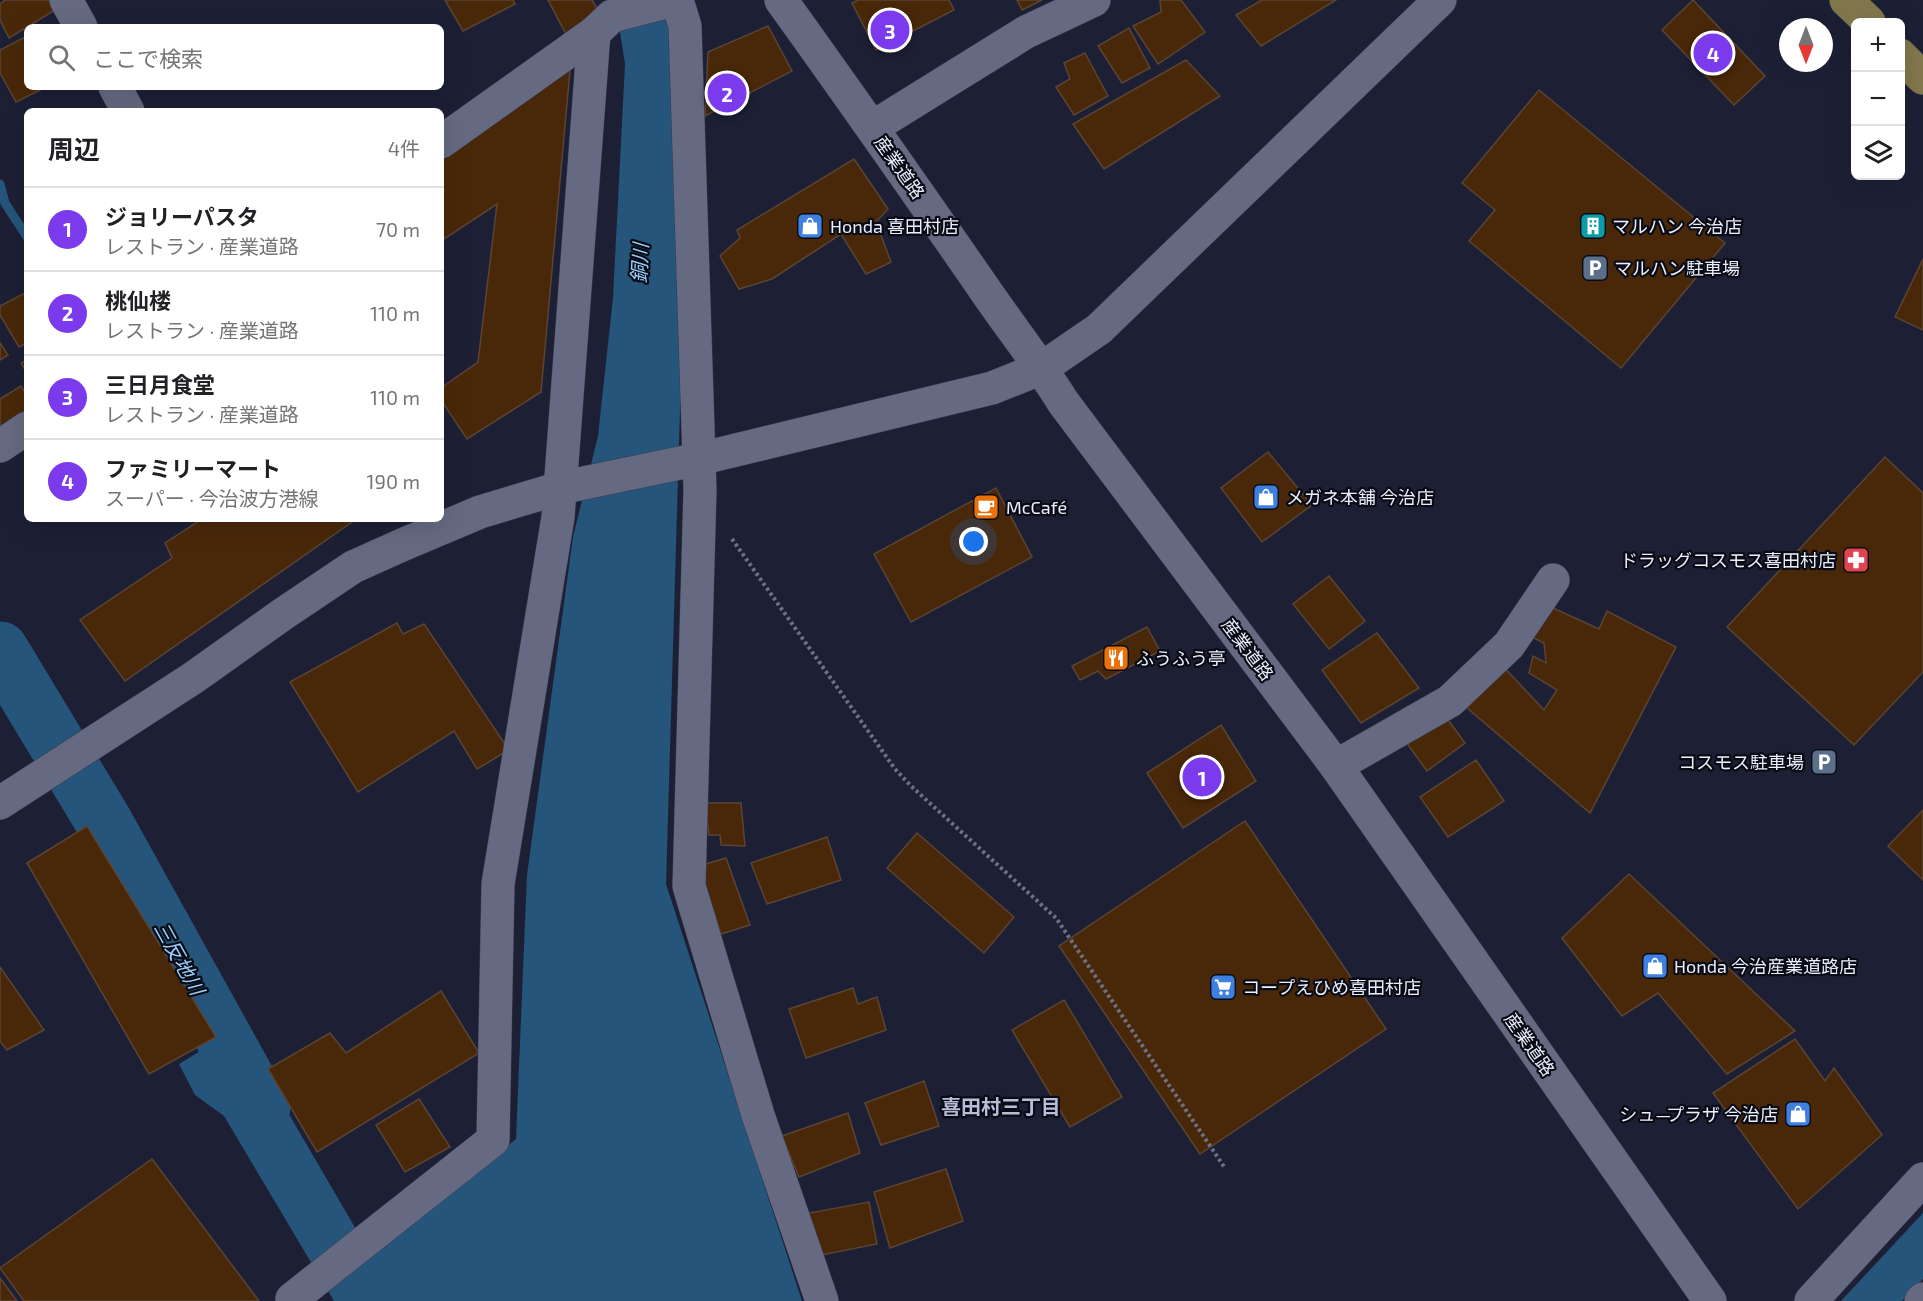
<!DOCTYPE html>
<html lang="ja">
<head>
<meta charset="utf-8">
<style>
  body { margin:0; font-family:"Exo 2","Noto Sans JP",sans-serif; background:#f2f2f2; color:#202124 }
  .controls { position:absolute; right:18px; top:18px; display:grid; overflow:hidden; border-radius:9px; box-shadow:0 6px 24px #0002 }
  .controls button { width:54px; height:54px; display:grid; place-items:center; padding:0; border:0; border-bottom:2px solid #e0e0e0; background:#fff; color:#202124; font:30px sans-serif }
  .compass { position:absolute; left:1779px; top:18px; width:54px; height:54px; border-radius:50%; background:#fff; box-shadow:0 6px 24px #0002; rotate:180deg }
  .you { position:absolute; left:974px; top:542px; width:21px; height:21px; margin:-15px; border:4px solid #fff; border-radius:50%; background:#1a73e8; box-shadow:0 0 0 9px #1a73e833 }
  .badge { display:grid; place-items:center; width:39px; height:39px; border-radius:50%; background:#7c3aed; color:#fff; font-size:20px; font-weight:700 }
  .pin { position:absolute; translate:-50% -50%; border:3px solid #fff; box-shadow:0 2px 6px #0006 }
  .list { margin:0; padding:0; list-style:none }
  h2 { display:flex; justify-content:space-between; align-items:center; height:78px; margin:0; padding:0 24px; font-size:26px }
  h2 small { font-size:20px; font-weight:400; color:#757577 }
  .list li { display:grid; grid-template-columns:39px 1fr auto; gap:18px; align-items:center; box-sizing:border-box; height:84px; padding:0 24px; border-top:2px solid #e0e0e0 }
  .list b { display:block; font-size:22px; white-space:nowrap }
  .list p { margin:0; font-size:20px; white-space:nowrap; color:#757577 }
  .list em { font-size:20px; font-style:normal; color:#757577 }
  .icon { flex:none; width:33px; height:33px; fill:none; stroke:currentColor; stroke-width:2; stroke-linecap:round; stroke-linejoin:round }
  .map { position:relative; flex:none; width:1923px; height:1301px; overflow:hidden }
  .search { position:absolute; background:#fff; box-shadow:0 6px 24px #0002; left:24px; top:24px; width:420px; height:66px; display:flex; align-items:center; gap:15px; box-sizing:border-box; padding:0 21px; border-radius:9px; color:#757577; font-size:22px }
  .panel { position:absolute; background:#fff; box-shadow:0 6px 24px #0002; left:24px; top:108px; width:420px; height:414px; border-radius:9px }
  .map>svg:first-child { display:block }
  .water { fill:#25557b }
  .lines { fill:none; stroke-linecap:round; stroke-linejoin:round }
  .stream { stroke:#25557b; stroke-width:9 }
  .river { stroke:#25557b; stroke-width:57 }
  .building { fill:#492809; stroke:#5a4434; stroke-width:1.5 }
  .minor-casing { stroke:#3a3b4d; stroke-width:34 }
  .tertiary-casing { stroke:#3a3b4d; stroke-width:34 }
  .primary-casing { stroke:#3a3b4d; stroke-width:34 }
  .path { stroke:#6e7184; stroke-width:4; stroke-dasharray:3 3; stroke-linecap:butt }
  .minor { stroke:#656a82; stroke-width:33 }
  .tertiary { stroke:#656a82; stroke-width:33 }
  .primary { stroke:#82774c; stroke-width:33 }
  .labels { text-anchor:middle; dominant-baseline:central; stroke-width:4.5; stroke-linejoin:round; paint-order:stroke }
  .street-label { font-size:18px; fill:#eaedfc; stroke:#090b14 }
  .poi-label { font-size:18px; fill:#eaedfc; stroke:#090b14; text-anchor:start }
  .water-label { font-size:20px; font-style:italic; fill:#97cfff; stroke:#090b14 }
  .neighbourhood-label { font-size:20px; font-weight:bold; fill:#b7bdd9; stroke:#090b14 }
</style>
</head>
<body>
<div class="map">
<svg width="1923" height="1301" viewBox="0 0 1923 1301">
  <rect width="100%" height="100%" fill="#1d2035"/>
  <g class="water">
    <path d="M615,0H669L680,289V409L666,884L802,1301H334L224,1116L195,1095L179,1064L233,1031L244,1037L371,1255L516,1139L527,875L573,537L598,436L613,298L625,64Z"/>
    <path d="M1923,1213V1279L1902,1301H1841Z"/>
  </g>
  <g class="lines">
    <path class="stream" d="M0,184L5,203L27,237"/>
    <path class="river" d="M0,650L104,822L262,1107"/>
  </g>
  <g class="building">
    <path d="M5,0H49L55,10L9,38L0,20V4Z"/>
    <path d="M445,0H513L515,4L463,31Z"/>
    <path d="M548,0H592L601,15L566,34Z"/>
    <path d="M858,0H949L954,10L876,50L852,3Z"/>
    <path d="M1017,0H1042L1022,10Z"/>
    <path d="M1160,0H1181L1205,32L1158,64L1133,26L1161,12Z"/>
    <path d="M1262,0H1336L1261,46L1236,15Z"/>
    <path d="M1693,0L1765,76L1734,105L1662,30Z"/>
    <path d="M768,26L792,71L705,116L708,52Z"/>
    <path d="M1129,28L1150,68L1122,83L1098,46Z"/>
    <path d="M27,36V87H46L16,102L0,73V50Z"/>
    <path d="M1085,53L1108,96L1074,115L1056,87L1070,79L1064,63Z"/>
    <path d="M1186,60L1220,96L1104,169L1073,124Z"/>
    <path d="M570,70L541,392L467,439L441,400V388L478,362L497,204L441,241V159Z"/>
    <path d="M1539,90L1725,243L1621,368L1469,241L1495,210L1462,183Z"/>
    <path d="M854,159L888,209L876,222L891,262L866,274L841,234L772,279L739,289L720,256L740,238L737,230Z"/>
    <path d="M1923,259V330L1895,317Z"/>
    <path d="M27,292V343L19,347L0,315V306Z"/>
    <path d="M0,343L8,355L0,360Z"/>
    <path d="M27,360V373L21,363Z"/>
    <path d="M21,386L27,396V419L0,431V399Z"/>
    <path d="M1268,452L1312,505L1262,542L1221,488Z"/>
    <path d="M1885,457L1923,493V672L1854,745L1727,627Z"/>
    <path d="M996,488L1032,557L911,622L874,554Z"/>
    <path d="M202,519H350L352,522L125,681L80,620L172,558L165,543Z"/>
    <path d="M1329,576L1365,621L1329,649L1293,604Z"/>
    <path d="M1544,604L1599,629L1607,611L1676,647L1590,813L1460,702L1499,662L1544,710L1557,690L1529,673L1533,656L1546,663L1544,643L1530,636Z"/>
    <path d="M397,623L403,634L424,624L509,750L477,769L454,731L358,792L290,682Z"/>
    <path d="M1147,627L1160,651L1106,679L1098,671L1080,680L1072,666Z"/>
    <path d="M1377,633L1419,688L1361,723L1322,670Z"/>
    <path d="M1441,710L1465,743L1427,771L1403,738Z"/>
    <path d="M1221,725L1256,781L1183,828L1147,773Z"/>
    <path d="M1476,760L1504,801L1448,837L1420,797Z"/>
    <path d="M705,803H741L745,846L721,845L720,835H709Z"/>
    <path d="M1923,810V880L1888,846Z"/>
    <path d="M1245,821L1386,1029L1200,1154L1059,946Z"/>
    <path d="M87,826L216,1037L149,1074L27,863Z"/>
    <path d="M917,833L1014,917L984,953L887,868Z"/>
    <path d="M827,837L841,880L767,904L751,863Z"/>
    <path d="M726,858L750,925L721,934L699,866Z"/>
    <path d="M1629,874L1795,1031L1727,1074L1658,993L1622,1016L1562,938Z"/>
    <path d="M0,967L44,1030L7,1050L0,1041Z"/>
    <path d="M853,988L858,1004L877,997L886,1030L806,1058L789,1009Z"/>
    <path d="M441,991L479,1053L317,1152L268,1069L330,1033L346,1053Z"/>
    <path d="M1064,1000L1122,1097L1070,1127L1012,1030Z"/>
    <path d="M1795,1039L1825,1081L1834,1068L1882,1135L1798,1209L1713,1093Z"/>
    <path d="M924,1081L939,1126L881,1145L865,1103Z"/>
    <path d="M419,1099L450,1147L405,1172L376,1125Z"/>
    <path d="M848,1113L860,1153L799,1177L782,1136Z"/>
    <path d="M152,1159L259,1301H24L0,1268Z"/>
    <path d="M946,1169L963,1221L890,1248L874,1192Z"/>
    <path d="M869,1202L877,1244L817,1256L804,1214Z"/>
    <path d="M0,1278L17,1301H0Z"/>
  </g>
  <g class="lines">
    <defs>
      <g id="minor">
        <path d="M66,0L81,27"/>
        <path d="M677,0L685,26L700,490L689,886L758,1115L822,1301"/>
        <path d="M115,87L128,111"/>
        <path d="M873,127L1026,32L1094,0"/>
        <path d="M441,142L594,33L612,16L674,0"/>
        <path d="M0,446L27,428"/>
        <path d="M1336,766L1450,701L1509,645L1553,580"/>
        <path d="M293,1301L292,1299L493,1140L498,884L558,517L594,33"/>
        <path d="M1811,1301L1923,1179"/>
        <path d="M1921,1301L1923,1299"/>
      </g>
      <g id="tertiary">
        <path d="M781,0C850,96 918,193 985,290C1011,328 1039,363 1063,402L1336,766L1710,1301"/>
        <path d="M0,803L193,678L283,614L353,567L402,545L480,512L560,488L699,459L992,388L1042,368L1099,329L1440,0"/>
      </g>
      <g id="primary">
        <path d="M1846,0L1869,22"/>
        <path d="M1900,55L1923,78"/>
      </g>
    </defs>
    <use href="#minor" class="minor-casing"/>
    <use href="#tertiary" class="tertiary-casing"/>
    <use href="#primary" class="primary-casing"/>
    <path class="path" d="M732,539L895,769L911,786L1056,918L1225,1168"/>
    <use href="#minor" class="minor"/>
    <use href="#tertiary" class="tertiary"/>
    <use href="#primary" class="primary"/>
  </g>
  <defs>
    <symbol id="shop-square" viewBox="-11 -11 22 22"><rect x="-9" y="-9" width="18" height="18" rx="4" fill="#3f7fe0" stroke="#090b14"/><path d="M-5-2.5h2.3a2.7 3.5 0 0 1 5.4 0H5L5.5 6h-11ZM-1.5-2.5h3a1.5 2.3 0 0 0-3 0Z" fill="#fff"/></symbol>
    <symbol id="building-square" viewBox="-11 -11 22 22"><rect x="-9" y="-9" width="18" height="18" rx="4" fill="#0f9aa8" stroke="#090b14"/><path d="M-4-6H4V6H1V3H-1V6H-4ZM-2.5-4.3h1.7v1.8h-1.7ZM.8-4.3h1.7v1.8H.8ZM-2.5-1h1.7V.8h-1.7ZM.8-1h1.7V.8H.8Z" fill="#fff"/></symbol>
    <symbol id="parking-square" viewBox="-11 -11 22 22"><rect x="-9" y="-9" width="18" height="18" rx="4" fill="#5c6f8a" stroke="#090b14"/><path d="M-3.5-5.5H1a3.5 3.5 0 0 1 0 7H-1V5.5H-3.5ZM-1-3.4V-.6H.8a1.4 1.4 0 0 0 0-2.8Z" fill="#fff"/></symbol>
    <symbol id="cafe-square" viewBox="-11 -11 22 22"><rect x="-9" y="-9" width="18" height="18" rx="4" fill="#e8710a" stroke="#090b14"/><path d="M-5.5-4.5H6V0H3Q3 3.5 0 3.5H-2.5Q-5.5 3.5-5.5 0ZM3-3.2v2h1.7v-2ZM-6 4.5H4V6H-6Z" fill="#fff"/></symbol>
    <symbol id="pharmacy-square" viewBox="-11 -11 22 22"><rect x="-9" y="-9" width="18" height="18" rx="4" fill="#e0444e" stroke="#090b14"/><path d="M-2-6h4v4h4v4h-4v4h-4v-4h-4v-4h4Z" fill="#fff"/></symbol>
    <symbol id="restaurant-square" viewBox="-11 -11 22 22"><rect x="-9" y="-9" width="18" height="18" rx="4" fill="#e8710a" stroke="#090b14"/><path d="M-5-6h1v4h1v-4h1v4h1v-4h1v5L-1.5 .5V6h-2V.5L-5-1ZM5-6V6H3V1.5H1.5Q1.5-4 5-6Z" fill="#fff"/></symbol>
    <symbol id="supermarket-square" viewBox="-11 -11 22 22"><rect x="-9" y="-9" width="18" height="18" rx="4" fill="#3f7fe0" stroke="#090b14"/><path d="M-6-5.5h2.5l.6 2H6L4.5 2H-2.5L-4.4-4H-6ZM-1.5 3.2a1.3 1.3 0 1 0 .1 0ZM3 3.2a1.3 1.3 0 1 0 .1 0Z" fill="#fff"/></symbol>
  </defs>
  <g fill-rule="evenodd">
    <use href="#shop-square" x="795" y="211" width="30" height="30"/>
    <use href="#building-square" x="1578" y="211" width="30" height="30"/>
    <use href="#parking-square" x="1580" y="253" width="30" height="30"/>
    <use href="#shop-square" x="1251" y="482" width="30" height="30"/>
    <use href="#cafe-square" x="971" y="492" width="30" height="30"/>
    <use href="#pharmacy-square" x="1841" y="545" width="30" height="30"/>
    <use href="#restaurant-square" x="1101" y="643" width="30" height="30"/>
    <use href="#parking-square" x="1809" y="747" width="30" height="30"/>
    <use href="#shop-square" x="1640" y="951" width="30" height="30"/>
    <use href="#supermarket-square" x="1208" y="972" width="30" height="30"/>
    <use href="#shop-square" x="1783" y="1099" width="30" height="30"/>
  </g>
  <g class="labels">
    <g class="street-label">
      <text transform="translate(900 167) rotate(55)">産業道路</text>
      <text transform="translate(1248 649) rotate(53)">産業道路</text>
      <text transform="translate(1530 1044) rotate(55)">産業道路</text>
    </g>
    <g class="poi-label">
      <text x="830" y="226">Honda 喜田村店</text>
      <text x="1612" y="226">マルハン 今治店</text>
      <text x="1614" y="268">マルハン駐車場</text>
      <text x="1286" y="497">メガネ本舗 今治店</text>
      <text x="1006" y="507">McCafé</text>
      <text x="1836" y="560" text-anchor="end">ドラッグコスモス喜田村店</text>
      <text x="1136" y="658">ふうふう亭</text>
      <text x="1804" y="762" text-anchor="end">コスモス駐車場</text>
      <text x="1674" y="966">Honda 今治産業道路店</text>
      <text x="1242" y="987">コープえひめ喜田村店</text>
      <text x="1778" y="1114" text-anchor="end">シュ―プラザ 今治店</text>
    </g>
    <g class="water-label">
      <text transform="translate(639 263) rotate(-87)">銅川</text>
      <text transform="translate(180 958) rotate(61)">三反地川</text>
    </g>
    <g class="neighbourhood-label">
      <text x="1001" y="1106">喜田村三丁目</text>
    </g>
  </g>
</svg>
<div class="controls">
<button>+</button>
<button>−</button>
<button><svg class="icon" aria-label="layers" viewBox="0 0 24 24"><path d="M12 4l9 5-9 5-9-5zM3 14l9 5 9-5"/></svg></button>
</div>
<svg class="compass" viewBox="-18 -18 36 36"><path d="M0-13l5 13h-10z" fill="#e53935"/><path d="M0 13l5-13h-10z" fill="#757577"/></svg>
<div class="you"></div>
<div class="pin badge" style="left:1202px;top:777px">1</div>
<div class="pin badge" style="left:727px;top:93px">2</div>
<div class="pin badge" style="left:890px;top:30px">3</div>
<div class="pin badge" style="left:1713px;top:53px">4</div>
<div class="search"><svg class="icon" aria-label="search" viewBox="0 0 24 24"><circle cx="10" cy="10" r="6"/><path d="M15 15l6 6"/></svg>ここで検索</div>
<section class="panel">
<h2>周辺<small>4件</small></h2>
<ul class="list">
<li><span class="badge">1</span><div><b>ジョリーパスタ</b><p>レストラン · 産業道路</p></div><em>70 m</em></li>
<li><span class="badge">2</span><div><b>桃仙楼</b><p>レストラン · 産業道路</p></div><em>110 m</em></li>
<li><span class="badge">3</span><div><b>三日月食堂</b><p>レストラン · 産業道路</p></div><em>110 m</em></li>
<li><span class="badge">4</span><div><b>ファミリーマート</b><p>スーパー · 今治波方港線</p></div><em>190 m</em></li>
</ul>
</section>
</div>
</body>
</html>
